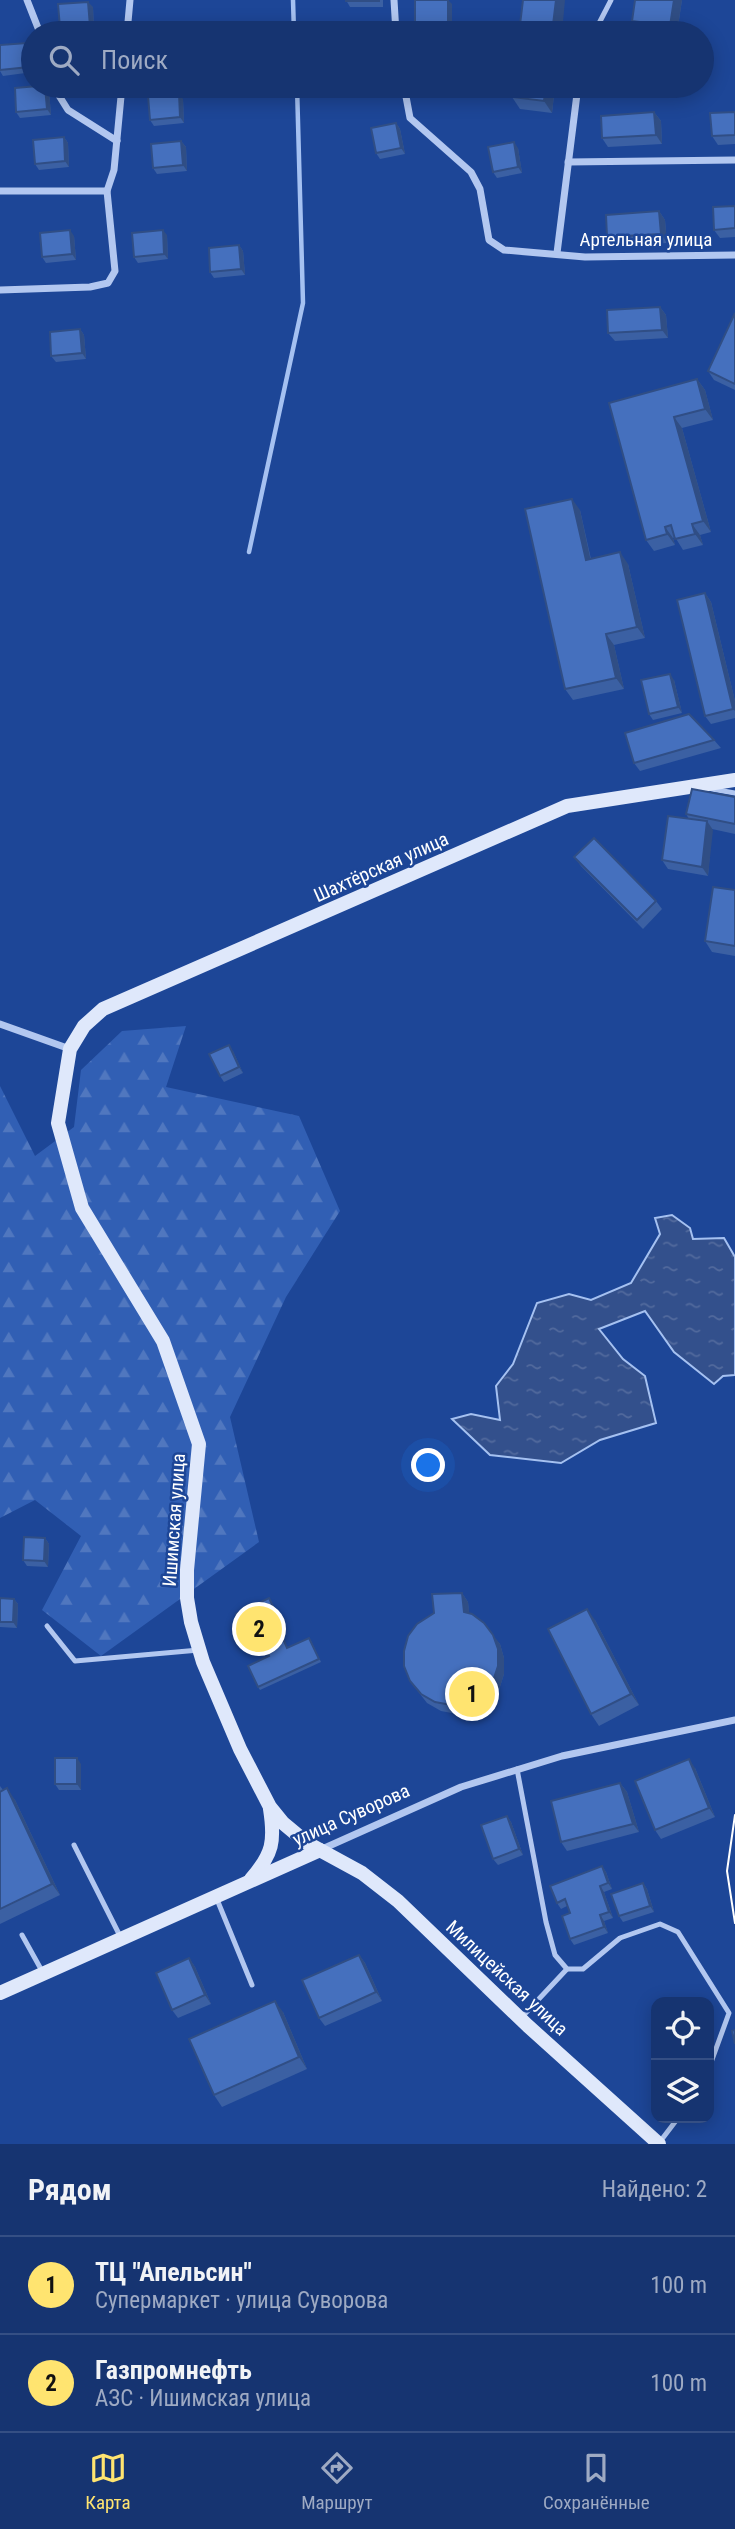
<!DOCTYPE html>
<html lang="ru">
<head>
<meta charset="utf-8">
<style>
  body { margin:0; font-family:"Roboto Condensed",sans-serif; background:#233f79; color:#f1f3f6 }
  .controls { position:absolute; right:21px; bottom:21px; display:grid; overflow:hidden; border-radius:14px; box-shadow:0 4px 18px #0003 }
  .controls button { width:63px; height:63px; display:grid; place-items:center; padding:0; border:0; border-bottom:2px solid #354f84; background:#163471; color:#f1f3f6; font:35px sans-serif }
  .you { position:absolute; left:429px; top:1466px; width:24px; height:24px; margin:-18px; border:5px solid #fff; border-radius:50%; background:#1a73e8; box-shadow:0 0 0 10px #1a73e833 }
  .badge { display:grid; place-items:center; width:46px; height:46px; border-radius:50%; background:#ffe470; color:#111; font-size:23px; font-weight:700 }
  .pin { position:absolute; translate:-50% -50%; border:4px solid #fff; box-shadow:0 2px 7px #0006 }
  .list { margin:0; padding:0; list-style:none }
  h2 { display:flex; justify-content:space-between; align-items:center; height:91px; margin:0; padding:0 28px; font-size:30px }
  h2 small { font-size:23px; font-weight:400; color:#9eaac3 }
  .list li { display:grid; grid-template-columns:46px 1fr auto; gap:21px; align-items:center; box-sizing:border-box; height:98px; padding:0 28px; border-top:2px solid #354f84 }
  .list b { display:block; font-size:26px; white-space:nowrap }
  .list p { margin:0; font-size:23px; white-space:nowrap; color:#9eaac3 }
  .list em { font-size:23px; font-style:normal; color:#9eaac3 }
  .icon { flex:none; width:38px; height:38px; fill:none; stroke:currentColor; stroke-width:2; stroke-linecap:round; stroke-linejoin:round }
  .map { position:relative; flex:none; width:735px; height:2144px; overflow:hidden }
  .search { position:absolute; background:#163471; box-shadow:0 4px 18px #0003; left:21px; right:21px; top:21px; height:77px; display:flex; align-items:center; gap:18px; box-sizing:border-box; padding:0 24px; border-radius:38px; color:#9eaac3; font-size:26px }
  .sheet { height:287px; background:#163471 }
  nav { display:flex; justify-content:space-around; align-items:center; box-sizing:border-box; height:98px; border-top:2px solid #354f84; background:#163471; font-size:19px; color:#9eaac3 }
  nav a { display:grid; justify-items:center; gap:4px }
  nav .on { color:#ffe470 }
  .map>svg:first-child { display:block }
  .forest { fill:url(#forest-firs) }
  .water { fill:url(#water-ripples); stroke:#a5c1f1; stroke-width:2 }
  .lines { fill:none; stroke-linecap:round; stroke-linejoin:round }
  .stream { stroke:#a5c1f1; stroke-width:4.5 }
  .lane { stroke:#b2c7f0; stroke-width:5 }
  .street { stroke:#b2c7f0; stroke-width:7 }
  .secondary { stroke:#dfe8fb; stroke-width:14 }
  .tram { stroke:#fff; stroke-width:2 }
  .wall { fill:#3b60a3 }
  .shaded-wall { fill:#304e85 }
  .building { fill:#4570be; stroke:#304e85; stroke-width:2 }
  .labels { text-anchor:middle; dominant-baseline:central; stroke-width:5; stroke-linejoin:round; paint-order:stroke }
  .street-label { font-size:19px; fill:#fff; stroke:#1d4697 }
</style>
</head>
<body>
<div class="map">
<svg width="735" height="2144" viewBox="0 0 735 2144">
  <defs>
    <pattern id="forest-firs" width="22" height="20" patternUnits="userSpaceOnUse" patternTransform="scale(1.75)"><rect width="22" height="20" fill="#315fb4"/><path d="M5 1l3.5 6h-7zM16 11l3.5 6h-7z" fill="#5077bf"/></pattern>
    <pattern id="water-ripples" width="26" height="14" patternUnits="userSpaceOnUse" patternTransform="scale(1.75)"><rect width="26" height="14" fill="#33508c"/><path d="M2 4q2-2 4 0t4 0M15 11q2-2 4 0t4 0" fill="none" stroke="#526a9d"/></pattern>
  </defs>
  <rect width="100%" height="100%" fill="#1d4697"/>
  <path class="forest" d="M186,1026L166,1087L299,1116L340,1211L286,1297L230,1417L259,1542L101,1656L42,1610L81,1536L35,1500L0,1518V1086L35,1156L74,1127L81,1070L122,1031Z"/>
  <path class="water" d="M672,1215L690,1228L693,1239L724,1238L735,1257V1375L723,1376L714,1384L674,1352L645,1311L599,1329L623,1359L645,1376L656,1423L600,1440L561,1463L490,1455L452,1419L471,1414L500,1420L496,1386L513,1364L537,1303L569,1294L591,1300L631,1283L660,1234L655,1218Z"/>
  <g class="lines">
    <g class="stream">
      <path d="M293,0L294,33"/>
      <path d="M249,552L303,303L297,86"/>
    </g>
    <g class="lane">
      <path d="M594,33L611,0"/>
      <path d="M712,789L735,793"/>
      <path d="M47,1626L75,1661L199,1650"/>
      <path d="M517,1769L546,1922L555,1955L567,1969H583L620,1938L660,1924L678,1932L729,2013L709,2068"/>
      <path d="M74,1845L120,1936"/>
      <path d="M216,1897L252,1985"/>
      <path d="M22,1935L42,1971"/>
      <path d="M521,2018L567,1969"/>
      <path d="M659,2143L678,2118"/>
    </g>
    <g class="street">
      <path d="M27,0L40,33"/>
      <path d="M394,0L396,33"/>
      <path d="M127,33L130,0"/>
      <path d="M53,86L68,110L117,141"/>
      <path d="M404,86L410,118L471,172L480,189L489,240L504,250L585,257L735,255"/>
      <path d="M568,162L735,160"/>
      <path d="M0,191H107"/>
      <path d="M557,253L578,86"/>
      <path d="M0,290L90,287L108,283L115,271L107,191L114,170L122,86"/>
      <path d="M0,1024L70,1049"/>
      <path d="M320,1850L461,1787L562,1756L735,1720"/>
    </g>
    <g class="secondary">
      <path d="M251,1879C273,1854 275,1841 270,1809"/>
      <path d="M0,1993L320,1850"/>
      <path d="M659,2144L528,2026L398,1901L362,1873L307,1843L283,1823L270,1807L240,1749L203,1662L191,1622L187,1598V1570L199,1444L163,1341L82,1208L58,1123L70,1049L84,1026L103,1009L567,806L735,780"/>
    </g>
    <path class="tram" d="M735,1815L727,1871L735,1923"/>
  </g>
  <g class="wall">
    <path d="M346,0H383V7H350Z"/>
    <path d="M635,0H682L677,33H664L638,29L632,21Z"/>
    <path d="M452,4V28H419L415,22Z"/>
    <path d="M93,7L94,31L63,33L60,28Z"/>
    <path d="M27,43L31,49L33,72L3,76L0,71V45Z"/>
    <path d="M513,86H555L552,113L520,109L512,97Z"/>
    <path d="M49,91L51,115L20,118L16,112Z"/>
    <path d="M183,99L184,123L154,126L150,120Z"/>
    <path d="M654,112L661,121L662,144L608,147L602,138Z"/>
    <path d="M735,112V144L718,145L712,136Z"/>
    <path d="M396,123L400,129L405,154L380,159L376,153Z"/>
    <path d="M64,137L68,143L69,167L39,170L35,164Z"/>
    <path d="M181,141L186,147L187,171L157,174L153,168Z"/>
    <path d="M518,148L522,173L497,178L493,172Z"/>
    <path d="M735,206V237L720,238L714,230Z"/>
    <path d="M659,211L665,220L667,243L613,246L607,237Z"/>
    <path d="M167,235L168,259L138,263L134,257Z"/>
    <path d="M74,236L76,260L46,263L42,257Z"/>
    <path d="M239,245L243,251L245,275L214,278L210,272Z"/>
    <path d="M660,307L666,315L668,338L615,341L608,333Z"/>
    <path d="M735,313V390L714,380L708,371Z"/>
    <path d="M80,329L84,335L86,359L56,362L51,356Z"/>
    <path d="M697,379L705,390L713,420L682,428L711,532L700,535L703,545L683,550L675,537L673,538L675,545L654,551L646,540L609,403Z"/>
    <path d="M580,510L591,559L628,564L645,638L614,645L624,689L573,700L565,689Z"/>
    <path d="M705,593L711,602L735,701V718L711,724L705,716Z"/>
    <path d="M674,680L682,713L653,720L649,714Z"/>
    <path d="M714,740L721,748L640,771L634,763Z"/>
    <path d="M735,797V834L712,829L708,876L668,869L662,860L689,819L686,814Z"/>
    <path d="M574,857L656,901L662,909L643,929L581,866Z"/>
    <path d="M735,890V956L712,952L705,941Z"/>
    <path d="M233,1051L243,1073L224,1082L220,1076Z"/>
    <path d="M45,1538L49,1544L48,1567L27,1566L23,1560Z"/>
    <path d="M462,1593L468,1602L469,1613L500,1644L504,1658V1674L499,1690L488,1703L474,1711L457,1714L441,1711L427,1703L410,1681Z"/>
    <path d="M0,1598L14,1599L18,1604L17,1628L0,1627Z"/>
    <path d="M271,1601L282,1624L278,1626L287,1648L311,1641L321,1662L260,1690L258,1687L269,1656L260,1635L249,1640L247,1637Z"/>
    <path d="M595,1620L639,1705L599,1726L591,1714Z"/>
    <path d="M81,1764V1790H59L55,1784Z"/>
    <path d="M695,1768L715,1817L661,1839L655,1830Z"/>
    <path d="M620,1783L627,1792L639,1832L567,1851L561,1842Z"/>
    <path d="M0,1786L3,1790L15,1800L60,1895L0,1924Z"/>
    <path d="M507,1816L511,1822L523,1855L498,1865L493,1859Z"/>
    <path d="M602,1866L606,1872L612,1889L604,1892L613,1918L604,1921L608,1933L574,1945L570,1939V1913L567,1906L561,1909L557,1903Z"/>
    <path d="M643,1883L647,1889L654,1912L623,1922L619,1916Z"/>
    <path d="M359,1955L365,1963L382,2001L325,2026L319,2018Z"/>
    <path d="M189,1958L195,1967L211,2004L178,2018L172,2010Z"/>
    <path d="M283,2012L307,2069L222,2107L214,2095Z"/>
  </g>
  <g class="shaded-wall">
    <path d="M448,0L452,4V28L448,22Z"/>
    <path d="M556,0H565L562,33H552Z"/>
    <path d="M674,0H682L677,33H675L670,26Z"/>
    <path d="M88,2L93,7L94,31L90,26Z"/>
    <path d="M27,43L31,49L33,72L29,67Z"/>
    <path d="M45,86L49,91L51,115L47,109Z"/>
    <path d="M546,86H555L552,113L544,101Z"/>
    <path d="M179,93L183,99L184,123L180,117Z"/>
    <path d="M654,112L661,121L662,144L656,135Z"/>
    <path d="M396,123L400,129L405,154L401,148Z"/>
    <path d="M64,137L68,143L69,167L65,161Z"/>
    <path d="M181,141L186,147L187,171L183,165Z"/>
    <path d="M514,142L518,148L522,173L518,167Z"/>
    <path d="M659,211L665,220L667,243L661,234Z"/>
    <path d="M70,230L74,236L76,260L72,254Z"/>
    <path d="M163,230L167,235L168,259L164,254Z"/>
    <path d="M239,245L243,251L245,275L241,269Z"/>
    <path d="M660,307L666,315L668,338L662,330Z"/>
    <path d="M80,329L84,335L86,359L82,353Z"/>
    <path d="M697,379L705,390L713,420L705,409Z"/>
    <path d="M674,417L682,428L711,532L703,521Z"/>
    <path d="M572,499L580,510L593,571L586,560Z"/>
    <path d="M692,524L700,535L703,545L695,534Z"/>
    <path d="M665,527L673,538L675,545L667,534Z"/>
    <path d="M620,552L628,564L645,638L637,627Z"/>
    <path d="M705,593L711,602L735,701V711L733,709Z"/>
    <path d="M606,634L614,645L624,689L616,678Z"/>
    <path d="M670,674L674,680L682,713L678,707Z"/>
    <path d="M707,821L713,830L708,876L702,867Z"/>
    <path d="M229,1045L233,1051L243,1073L239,1067Z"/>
    <path d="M45,1538L49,1544L48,1567L44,1561Z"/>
    <path d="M462,1593L468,1602L470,1620L464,1612Z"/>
    <path d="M14,1599L18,1604L17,1628L13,1622Z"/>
    <path d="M587,1609L595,1620L639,1705L631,1694Z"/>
    <path d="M493,1635L500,1644L504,1658V1674L499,1690L488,1703L482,1694Z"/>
    <path d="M77,1758L81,1764V1790L77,1784Z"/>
    <path d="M689,1759L695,1768L715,1817L709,1808Z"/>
    <path d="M620,1783L627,1792L639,1832L633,1824Z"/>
    <path d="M7,1788L15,1800L60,1895L52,1884Z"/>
    <path d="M507,1816L511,1822L523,1855L519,1849Z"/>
    <path d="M602,1866L606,1872L612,1889L608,1883Z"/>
    <path d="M643,1883L647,1889L654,1912L650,1906Z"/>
    <path d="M600,1886L604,1892L613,1918L609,1912Z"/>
    <path d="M600,1915L604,1921L608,1933L604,1927Z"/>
    <path d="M359,1955L365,1963L382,2001L376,1992Z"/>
    <path d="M189,1958L195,1967L211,2004L205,1995Z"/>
    <path d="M275,2001L283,2012L307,2069L299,2057Z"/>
  </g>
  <g class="building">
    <rect x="346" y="0" width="33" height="1"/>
    <rect x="415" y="0" width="33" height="22"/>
    <path d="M523,0H556L552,33H519Z"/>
    <path d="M635,0H674L670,26L632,21Z"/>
    <path d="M88,2L90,26L60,28L58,4Z"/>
    <path d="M27,43L29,67L0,70V45Z"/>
    <path d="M38,86H45L47,109L16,112L15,88Z"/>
    <path d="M513,86H546L544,101L512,97Z"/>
    <path d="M179,93L180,117L150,120L148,96Z"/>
    <path d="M654,112L656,135L602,138L601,116Z"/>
    <path d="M735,112V135L712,136L710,113Z"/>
    <path d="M396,123L401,148L376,153L371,128Z"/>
    <path d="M64,137L65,161L35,164L33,140Z"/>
    <path d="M181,141L183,165L153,168L151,144Z"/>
    <path d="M514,142L518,167L493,172L488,147Z"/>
    <path d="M735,206V228L714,230L713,207Z"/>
    <path d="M659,211L661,234L607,237L606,215Z"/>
    <path d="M70,230L72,254L42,257L40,233Z"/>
    <path d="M163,230L164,254L134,257L132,233Z"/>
    <path d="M239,245L241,269L210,272L209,248Z"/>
    <path d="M660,307L662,330L608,333L607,310Z"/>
    <path d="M735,313V384L708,371Z"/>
    <path d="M80,329L82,353L51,356L50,332Z"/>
    <path d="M697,379L705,409L674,417L703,521L692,524L695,534L675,539L671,525L665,527L667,534L646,540L609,403Z"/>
    <path d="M572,499L586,560L620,552L637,627L606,634L616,678L565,689L525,509Z"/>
    <path d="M705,593L733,709L705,716L677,600Z"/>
    <path d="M670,674L678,707L649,714L641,680Z"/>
    <path d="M689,714L714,740L634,763L625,733Z"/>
    <path d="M692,789L735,797V824L686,814Z"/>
    <path d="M668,816L707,821L702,867L662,860Z"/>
    <path d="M594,838L656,901L637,920L574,857Z"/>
    <path d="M713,887L735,890V946L705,941Z"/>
    <path d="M229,1045L239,1067L220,1076L209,1054Z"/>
    <path d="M24,1537L45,1538L44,1561L23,1560Z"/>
    <path d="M462,1593L464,1612L472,1614L484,1623L493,1635L498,1649V1666L493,1681L482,1694L468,1702L451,1705L435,1702L421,1694L410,1681L404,1666V1651L408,1636L417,1624L434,1613L432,1594Z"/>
    <path d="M0,1598L14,1599L13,1622H0Z"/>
    <path d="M269,1598L280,1621L276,1623L287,1648L309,1638L319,1659L258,1687L248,1666L269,1656L258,1632L247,1637L236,1614Z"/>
    <path d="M587,1609L631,1694L591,1714L548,1629Z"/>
    <rect x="55" y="1758" width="22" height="26"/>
    <path d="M689,1759L709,1808L655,1830L635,1781Z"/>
    <path d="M620,1783L633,1824L561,1842L551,1801Z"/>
    <path d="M7,1788L52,1884L0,1909V1792Z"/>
    <path d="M507,1816L519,1849L493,1859L481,1825Z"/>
    <path d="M602,1866L608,1883L600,1886L609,1912L600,1915L604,1927L570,1939L562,1916L570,1913L565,1899L557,1903L550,1886Z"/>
    <path d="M643,1883L650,1906L619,1916L611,1894Z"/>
    <path d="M359,1955L376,1992L319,2018L302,1980Z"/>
    <path d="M189,1958L205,1995L172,2010L156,1973Z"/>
    <path d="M275,2001L299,2057L214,2095L189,2039Z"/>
    <path d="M735,2030V2044L732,2031Z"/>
  </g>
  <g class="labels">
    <g class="street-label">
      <text x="646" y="239">Артельная улица</text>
      <text transform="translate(381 867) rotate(-24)">Шахтёрская улица</text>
      <text transform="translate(174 1520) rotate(-86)">Ишимская улица</text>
      <text transform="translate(351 1815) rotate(-24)">улица Суворова</text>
      <text transform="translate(507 1978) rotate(43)">Милицейская улица</text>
    </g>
  </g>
</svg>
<div class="controls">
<button><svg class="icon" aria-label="locate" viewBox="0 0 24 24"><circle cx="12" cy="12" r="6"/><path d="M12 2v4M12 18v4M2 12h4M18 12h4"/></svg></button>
<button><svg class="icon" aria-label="layers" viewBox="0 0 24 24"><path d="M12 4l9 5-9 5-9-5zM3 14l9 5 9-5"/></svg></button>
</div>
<div class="you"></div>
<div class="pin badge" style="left:472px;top:1694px">1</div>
<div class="pin badge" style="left:259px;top:1629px">2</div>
<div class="search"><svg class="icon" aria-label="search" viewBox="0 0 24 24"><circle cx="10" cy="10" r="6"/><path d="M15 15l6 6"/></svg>Поиск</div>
</div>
<section class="sheet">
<h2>Рядом<small>Найдено: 2</small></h2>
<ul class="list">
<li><span class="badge">1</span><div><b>ТЦ &quot;Апельсин&quot;</b><p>Супермаркет · улица Суворова</p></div><em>100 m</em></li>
<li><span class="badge">2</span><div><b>Газпромнефть</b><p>АЗС · Ишимская улица</p></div><em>100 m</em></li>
</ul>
</section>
<nav>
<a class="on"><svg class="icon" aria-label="map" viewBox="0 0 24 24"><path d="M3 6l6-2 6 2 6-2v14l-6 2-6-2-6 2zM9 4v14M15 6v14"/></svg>Карта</a>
<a><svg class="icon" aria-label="directions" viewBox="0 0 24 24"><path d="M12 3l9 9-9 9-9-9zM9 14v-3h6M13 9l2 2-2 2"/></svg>Маршрут</a>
<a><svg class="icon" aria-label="saved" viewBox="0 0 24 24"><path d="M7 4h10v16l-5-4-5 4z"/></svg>Сохранённые</a>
</nav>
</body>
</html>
